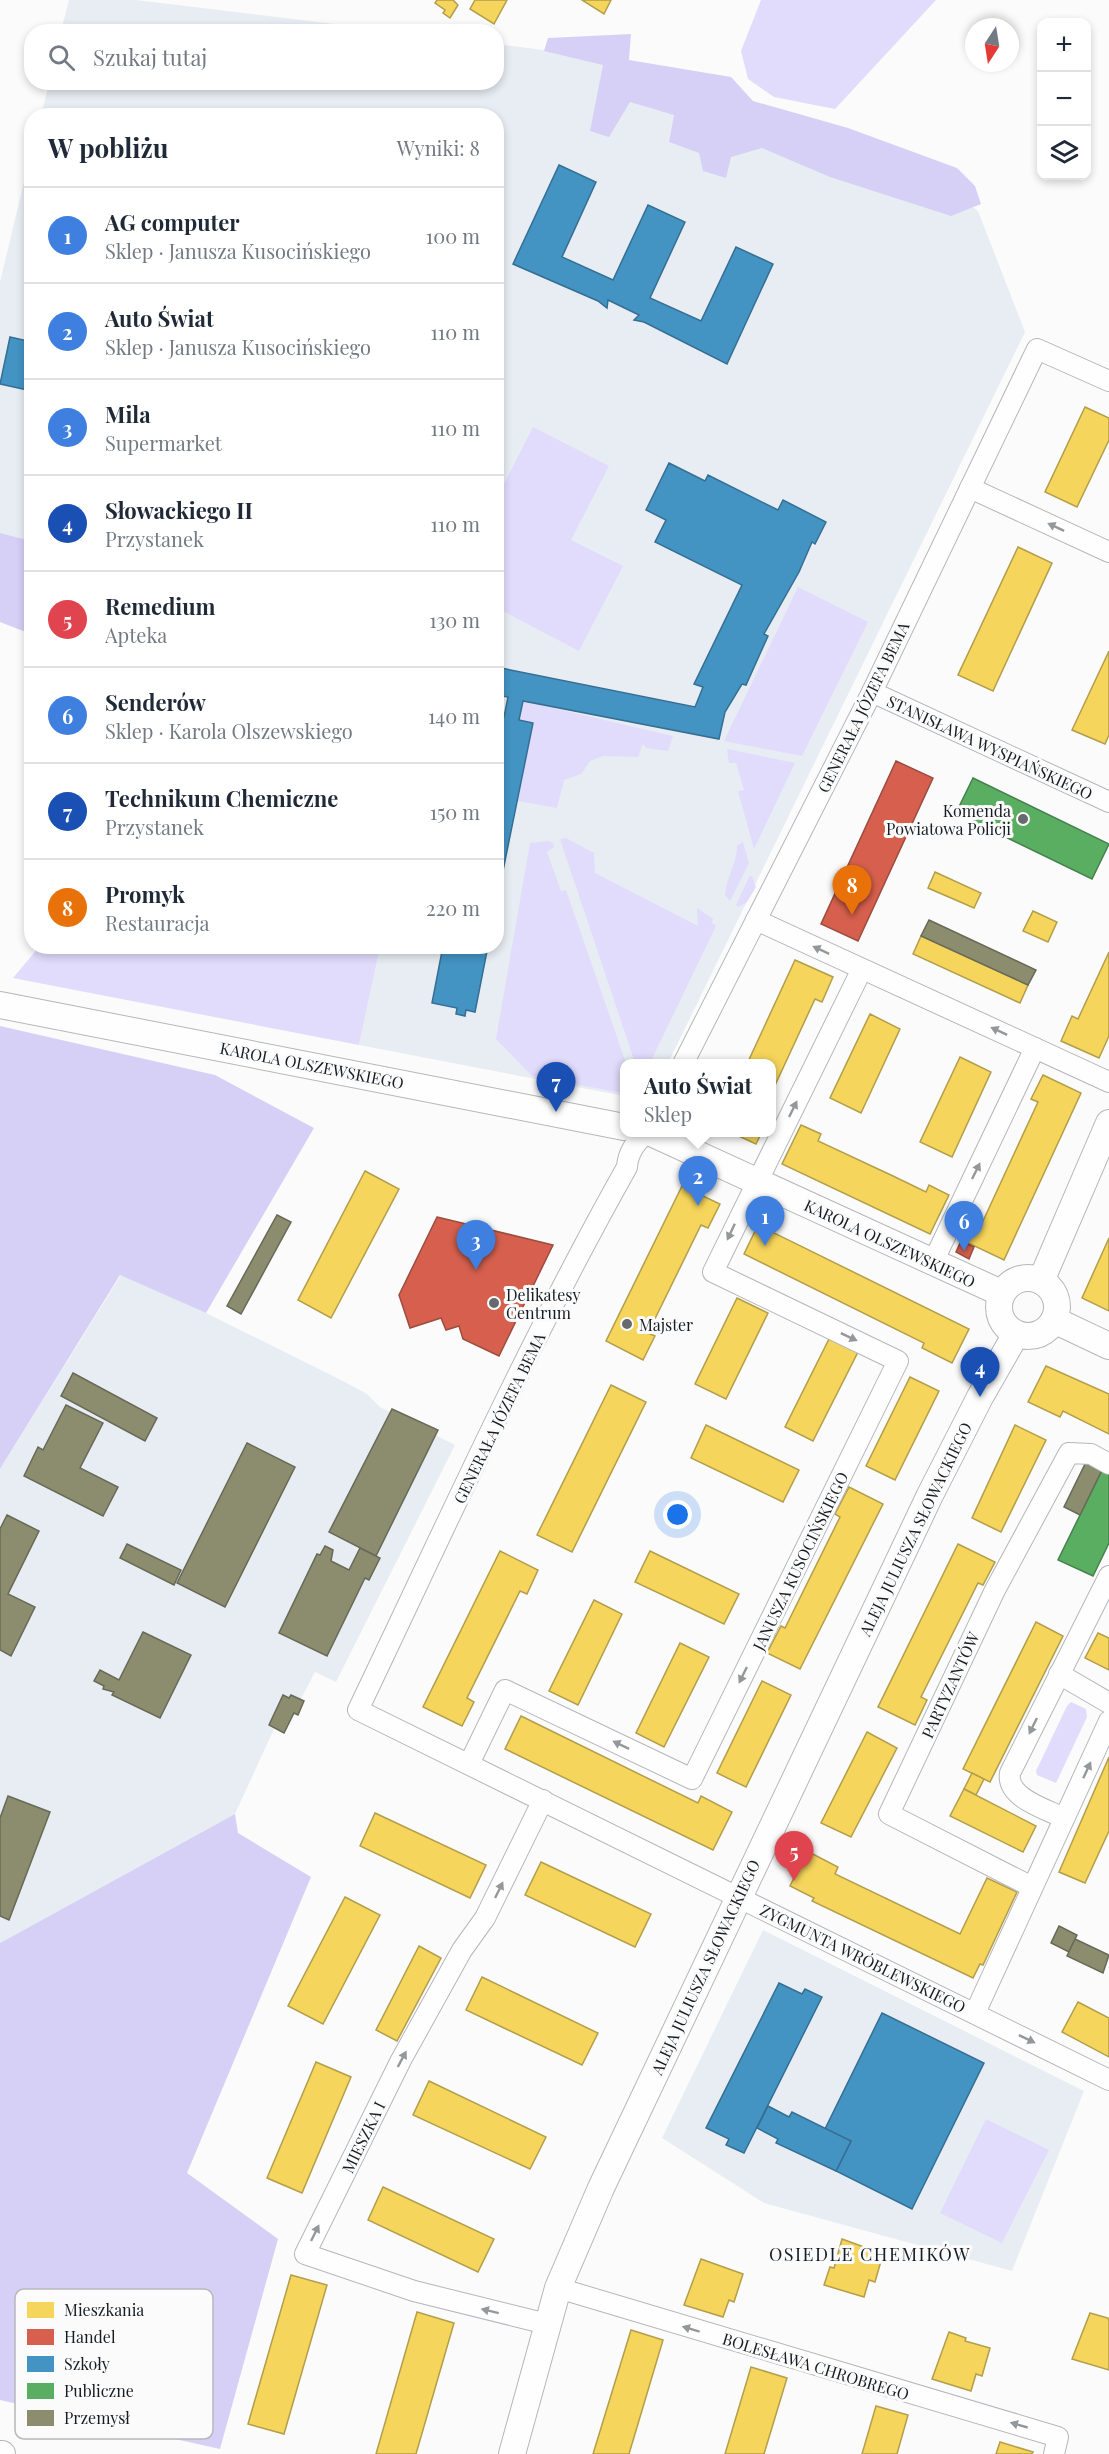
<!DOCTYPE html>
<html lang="pl">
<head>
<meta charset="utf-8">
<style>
  body { margin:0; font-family:"Playfair Display",serif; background:#f6f6f7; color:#1f2937 }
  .controls { position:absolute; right:18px; top:18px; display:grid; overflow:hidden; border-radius:12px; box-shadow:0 3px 9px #0003 }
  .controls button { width:54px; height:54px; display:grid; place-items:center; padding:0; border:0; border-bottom:2px solid #e0e1e3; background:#fff; color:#1f2937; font:30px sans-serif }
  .compass { position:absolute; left:965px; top:18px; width:54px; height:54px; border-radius:50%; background:#fff; box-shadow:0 3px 9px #0003; rotate:192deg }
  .you { position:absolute; left:678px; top:1515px; width:21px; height:21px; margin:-15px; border:4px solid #fff; border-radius:50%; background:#1a73e8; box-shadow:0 0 0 9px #1a73e833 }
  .badge { display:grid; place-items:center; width:39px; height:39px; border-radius:50%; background:#1a73e8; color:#fff; font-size:20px; font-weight:700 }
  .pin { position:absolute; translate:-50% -50px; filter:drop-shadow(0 2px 3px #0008) }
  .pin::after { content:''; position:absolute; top:32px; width:21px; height:18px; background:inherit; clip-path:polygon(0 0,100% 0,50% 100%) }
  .popup { position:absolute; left:620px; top:1059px; width:156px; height:78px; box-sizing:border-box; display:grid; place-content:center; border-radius:12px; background:#fff; filter:drop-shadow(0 2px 4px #0005); font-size:20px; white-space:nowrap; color:#747a83 }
  .popup b { font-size:22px; color:#1f2937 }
  .popup::after { content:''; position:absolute; left:50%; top:100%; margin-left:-12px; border:12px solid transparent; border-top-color:#fff }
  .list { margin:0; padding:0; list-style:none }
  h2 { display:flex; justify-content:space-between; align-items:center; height:78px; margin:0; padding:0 24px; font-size:26px }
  h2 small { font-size:20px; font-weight:400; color:#747a83 }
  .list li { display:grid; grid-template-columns:39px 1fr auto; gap:18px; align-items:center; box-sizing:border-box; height:96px; padding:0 24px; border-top:2px solid #e0e1e3 }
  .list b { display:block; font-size:22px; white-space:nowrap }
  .list p { margin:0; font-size:20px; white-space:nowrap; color:#747a83 }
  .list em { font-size:20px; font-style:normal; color:#747a83 }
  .icon { flex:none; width:33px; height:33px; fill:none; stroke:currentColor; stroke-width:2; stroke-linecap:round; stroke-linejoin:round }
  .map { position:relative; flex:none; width:1109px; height:2454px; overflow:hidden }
  .search { position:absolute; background:#fff; box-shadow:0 3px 9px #0003; left:24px; top:24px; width:480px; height:66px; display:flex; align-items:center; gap:15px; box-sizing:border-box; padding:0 21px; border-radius:24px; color:#747a83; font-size:22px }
  .panel { position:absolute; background:#fff; box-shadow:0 3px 9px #0003; left:24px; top:108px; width:480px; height:846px; border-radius:24px }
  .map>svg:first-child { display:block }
  .built { fill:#e8edf3 }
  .green { fill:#e1dbfc }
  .forest { fill:#d6d0f6 }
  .homes { fill:#f6d55c; stroke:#b29e4b; stroke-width:1.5 }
  .shops { fill:#d6604d; stroke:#9c4c40; stroke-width:1.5 }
  .schools { fill:#4393c3; stroke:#356f93; stroke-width:1.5 }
  .public { fill:#5aae61; stroke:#45824e; stroke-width:1.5 }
  .industry { fill:#8c8c6e; stroke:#686a58; stroke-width:1.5 }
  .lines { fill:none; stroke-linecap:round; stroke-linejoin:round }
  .minor-casing { stroke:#b4b7bb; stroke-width:22 }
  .tertiary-casing { stroke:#b4b7bb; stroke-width:28 }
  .minor { stroke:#fefefe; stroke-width:20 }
  .tertiary { stroke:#fefefe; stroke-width:26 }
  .oneway { fill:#95989b }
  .poi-dot { fill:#666a6f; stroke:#fbfbfb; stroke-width:2 }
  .labels { text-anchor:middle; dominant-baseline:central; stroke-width:6; stroke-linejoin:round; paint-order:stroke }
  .street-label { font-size:16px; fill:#151c23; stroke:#fbfbfb }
  .poi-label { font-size:16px; fill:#151c23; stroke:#fbfbfb; text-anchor:start }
  .neighbourhood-label { font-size:18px; letter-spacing:1.5px; fill:#151c23; stroke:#fbfbfb }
  .key { fill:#fbfbfb; stroke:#b6b8ba; stroke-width:1.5 }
  .key-label { font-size:16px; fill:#151c23 }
</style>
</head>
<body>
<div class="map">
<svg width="1109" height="2454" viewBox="0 0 1109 2454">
  <rect width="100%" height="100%" fill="#fbfbfb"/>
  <g class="built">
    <path d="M69,0H136L393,31H61Z"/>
    <path d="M497,44L606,58L941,182L978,211L1025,332L668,1063L624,1064V1096L359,1045L380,947L496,946V116H41L49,83L496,82Z"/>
    <path d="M31,153V561L0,540V282Z"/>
    <path d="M121,1275L206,1313L341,1380L367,1394L380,1407L455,1445L336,1682L315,1672L283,1733L274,1729L235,1814L0,1943V1469Z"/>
    <path d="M763,1930L1084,2091L1012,2271L764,2203L662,2138Z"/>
  </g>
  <g class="green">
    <path d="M761,0H936L835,109L774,97L748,79L741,51Z"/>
    <path d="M533,427L609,466L571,540L623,566L579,651L497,608V498Z"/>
    <path d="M798,587L868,622L802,756L724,741Z"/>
    <path d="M523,701L673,736L668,751L646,748L643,744L638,757L603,756L590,761L581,774L564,780L557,808L518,801L533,723L519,720Z"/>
    <path d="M727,749L795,763L754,849L738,791L744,790L736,763H729Z"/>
    <path d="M566,838L594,853L595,873L698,926L697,908L713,919L712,923L716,926L650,1063H635L560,839Z"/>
    <path d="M548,841L553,843L554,847L547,852L561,891L566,890L626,1063L622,1093L532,1076L496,1039L530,843Z"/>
    <path d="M743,842L749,863L730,901L725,895C726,878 737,864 737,846Z"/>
    <path d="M752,876L756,887L747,902L739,907L736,905L749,877Z"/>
    <path d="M39,947V946L380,947L359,1045L13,978Z"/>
    <path d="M1071,1702L1086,1709L1087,1717L1056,1783L1037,1775L1036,1771L1067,1706Z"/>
    <path d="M986,2119L1049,2150L1002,2243L940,2213Z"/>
  </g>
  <g class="forest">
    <path d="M631,34L629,60L731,77L753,101L848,128L957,168L975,186L981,204L951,216L830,177L762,148L731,157L726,178L703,171L699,153L669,142L674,115L630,102L609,137L590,131L603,65L544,51L548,38Z"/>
    <path d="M0,533L31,541V634L0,622Z"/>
    <path d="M0,1026L215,1075L314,1128L206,1313L120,1275L0,1469Z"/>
    <path d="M235,1814L238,1833L311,1877L187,2173L278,2239L220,2449L0,2400V1943Z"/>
  </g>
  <g class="homes">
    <path d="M437,0H453L458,5L450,18L443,13L445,10L435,3Z"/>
    <path d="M475,0H507L494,24L470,9Z"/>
    <path d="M582,0H611L604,14Z"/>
    <path d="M1085,407L1109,418V440L1077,507L1045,492Z"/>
    <path d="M1018,547L1052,563L993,691L958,675Z"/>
    <path d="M1109,651V735L1105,744L1072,730Z"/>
    <path d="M935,872L981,893L974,908L928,888Z"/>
    <path d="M1033,911L1057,922L1048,942L1023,931Z"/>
    <path d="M921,936L1028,985L1020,1003L913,954Z"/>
    <path d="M1109,952V1036L1099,1058L1061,1041L1072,1016L1078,1019Z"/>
    <path d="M795,960L833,977L822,1002L815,999L771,1094V1064H747Z"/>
    <path d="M870,1014L900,1029L861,1113L830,1098Z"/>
    <path d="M960,1057L991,1072L952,1157L920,1142Z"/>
    <path d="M1043,1075L1081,1093L1004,1260L966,1242L977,1218L983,1221L1038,1102L1031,1099Z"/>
    <path d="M801,1125L821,1134L818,1141L893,1176L926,1192L929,1185L949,1195L930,1234L782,1164Z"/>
    <path d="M730,1132H762L756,1144Z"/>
    <path d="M365,1171L399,1189L331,1318L298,1300Z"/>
    <path d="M682,1186L720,1204L708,1228L701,1225L648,1333L655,1336L643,1360L606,1341Z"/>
    <path d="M758,1225L969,1329L952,1363L922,1348L924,1343L744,1254Z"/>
    <path d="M1109,1238V1311L1082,1298Z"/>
    <path d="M737,1298L768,1313L726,1399L695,1384Z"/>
    <path d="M831,1335L859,1350L813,1441L785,1427Z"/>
    <path d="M1046,1366L1109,1394V1434L1063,1411L1060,1417L1028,1402Z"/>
    <path d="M910,1377L939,1391L895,1480L866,1466Z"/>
    <path d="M611,1385L646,1402L572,1552L537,1535Z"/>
    <path d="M706,1425L799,1470L783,1502L691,1458Z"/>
    <path d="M1015,1425L1046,1440L1001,1532L972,1518Z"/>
    <path d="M849,1487L883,1504L800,1669L767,1653L781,1626L785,1628L840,1517L835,1514Z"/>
    <path d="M958,1544L995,1562L983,1585L978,1583L921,1697L927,1700L915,1725L878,1707Z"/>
    <path d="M500,1551L538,1570L527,1594L520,1591L467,1698L474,1702L462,1726L423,1707Z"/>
    <path d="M650,1551L739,1594L724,1624L635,1582Z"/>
    <path d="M594,1600L622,1614L578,1705L549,1691Z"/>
    <path d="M1036,1622L1063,1636L990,1782L963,1769Z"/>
    <path d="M1098,1633L1109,1638V1670L1085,1658Z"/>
    <path d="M680,1643L709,1657L664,1747L636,1733Z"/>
    <path d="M762,1681L791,1695L746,1787L717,1773Z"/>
    <path d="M521,1716L698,1803L701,1796L732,1812L713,1850L505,1749Z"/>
    <path d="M867,1732L897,1748L851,1837L821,1823Z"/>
    <path d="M1109,1757V1831L1085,1883L1059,1872Z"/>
    <path d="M972,1773L984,1779L976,1795L964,1789Z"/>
    <path d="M964,1789L1036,1826L1023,1852L950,1816Z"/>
    <path d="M375,1813L486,1865L470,1898L360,1846Z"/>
    <path d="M807,1851L838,1867L835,1874L960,1934L987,1878L1017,1892L983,1965L980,1964L973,1978L812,1901L814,1898L790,1886Z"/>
    <path d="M541,1862L651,1914L635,1947L525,1895Z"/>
    <path d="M345,1897L380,1915L323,2024L288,2006Z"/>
    <path d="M419,1946L441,1958L397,2041L376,2030Z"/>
    <path d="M482,1977L598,2033L582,2065L466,2010Z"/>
    <path d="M1078,2002L1109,2018V2057L1062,2032Z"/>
    <path d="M316,2062L351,2077L302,2193L267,2178Z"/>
    <path d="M429,2081L546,2137L530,2169L413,2115Z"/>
    <path d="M383,2187L494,2239L478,2272L368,2220Z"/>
    <path d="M842,2239L883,2254L875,2282L869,2280L864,2297L824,2285L830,2267L834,2268Z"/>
    <path d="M701,2259L743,2274L734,2302L729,2300L723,2317L684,2305Z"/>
    <path d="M291,2275L327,2285L284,2434L248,2424Z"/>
    <path d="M417,2312L454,2323L416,2454H376Z"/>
    <path d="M1090,2313L1108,2318L1109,2321V2370L1072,2359Z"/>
    <path d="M631,2330L663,2340L629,2454H593Z"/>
    <path d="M949,2332L966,2338L965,2341L990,2348L982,2376L976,2374L971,2391L932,2379Z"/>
    <path d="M751,2367L787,2378L764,2454H725Z"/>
    <path d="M876,2406L908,2415L897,2454H862Z"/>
    <path d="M1000,2442L1033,2452L1032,2454H996Z"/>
  </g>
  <g class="shops">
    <path d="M896,761L933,778L858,941L821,924Z"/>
    <path d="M437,1217L553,1245L499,1356L463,1339L459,1326L446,1330L441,1318L410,1328L399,1295Z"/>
    <path d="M961,1241L974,1247L969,1259L956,1252Z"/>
  </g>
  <g class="schools">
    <path d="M559,165L596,182L562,257L613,280L648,205L685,222L650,298L701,321L736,247L773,264L727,364L644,322L634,320L639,315L608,300L607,308L598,301L513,264Z"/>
    <path d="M10,337L28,341L26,347L32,348V391L0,384Z"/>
    <path d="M669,463L705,481L708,475L778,510L783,500L826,522L815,544L812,542L799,572L764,634L768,636L746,685L742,684L725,712L719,739L523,701L519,720L533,723L496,905V716L504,717L508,697L496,695V667L695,707L703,687L694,684L742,585L655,542L666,520L646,510Z"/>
    <path d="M443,946H488L475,1012L466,1010L465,1016L456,1014L457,1008L432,1003Z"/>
    <path d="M779,1983L802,1994L805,1989L822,1997L744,2153L726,2145L729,2139L706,2128Z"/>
    <path d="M882,2013L984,2063L912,2209L836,2171L851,2141L825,2129Z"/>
    <path d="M768,2106L789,2117L792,2112L851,2141L836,2171L776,2143L778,2139L757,2128Z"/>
  </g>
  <g class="public">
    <path d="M973,778L1109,844L1092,879L956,813Z"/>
    <path d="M1102,1470L1109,1473V1543L1093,1576L1058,1560Z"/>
  </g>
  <g class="industry">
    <path d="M929,920L1036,970L1028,985L921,936Z"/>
    <path d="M277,1215L291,1222L241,1314L227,1306Z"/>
    <path d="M73,1373L157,1418L145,1441L61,1396Z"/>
    <path d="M66,1405L103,1423L80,1468L118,1487L103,1516L24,1476L38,1447L43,1450Z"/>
    <path d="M392,1409L438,1430L376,1556L329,1532Z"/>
    <path d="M247,1443L295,1467L225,1607L177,1583Z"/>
    <path d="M1086,1462L1102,1470L1080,1515L1064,1507Z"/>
    <path d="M7,1515L39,1531L8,1594L35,1607L11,1656L0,1650V1529Z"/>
    <path d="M127,1544L181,1570L174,1585L120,1558Z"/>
    <path d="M325,1546L333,1550L331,1561L349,1570L360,1548L380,1558L369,1580L365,1578L327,1656L279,1633L317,1554L320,1555Z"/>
    <path d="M143,1632L191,1655L160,1718L112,1695L114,1692L103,1689L104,1686L94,1681L100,1670L119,1680Z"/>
    <path d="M283,1695L289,1698L291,1695L304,1701L298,1715L294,1713L284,1733L269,1725Z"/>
    <path d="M8,1796L50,1812L9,1920L0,1916V1818Z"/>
    <path d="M1059,1926L1077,1935L1069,1952L1051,1943Z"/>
    <path d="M1075,1939L1109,1955L1103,1973L1067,1956Z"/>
  </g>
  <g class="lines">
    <defs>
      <g id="minor">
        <path d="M970,488L1109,552"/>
        <path d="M872,692L1109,802"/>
        <path d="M756,920L1109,1082"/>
        <path d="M683,1064L872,692L1037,349L1109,381"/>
        <path d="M647,1132C636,1142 628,1152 627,1167C528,1343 445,1528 358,1710L1109,2080"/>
        <path d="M933,1262L1035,1048"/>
        <path d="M1059,1674L1109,1703"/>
        <path d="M469,1764L505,1690L692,1779L898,1361L713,1272L862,969"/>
        <path d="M543,1800L485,1918L462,1950L401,2060L305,2254L414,2291L547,2324"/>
        <path d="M1064,1818C1046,1809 1006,1798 1010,1773L1109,1576"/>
        <path d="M1032,1887L889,1814L995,1590L1069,1453L1091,1454L1109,1464"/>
        <path d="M975,2013L1109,1721"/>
        <path d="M558,2288L1058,2437L1054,2454"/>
      </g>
      <g id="tertiary">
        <path d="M0,1005L624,1127"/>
        <path d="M649,1132L1001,1293"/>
        <circle cx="1028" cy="1307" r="29"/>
        <path d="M1041,1281L1109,1123"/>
        <path d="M1054,1320L1109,1346"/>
        <path d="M0,2454H2"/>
        <path d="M512,2454L558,2288L601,2188L930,1495L980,1397L1016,1334"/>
      </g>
    </defs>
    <use href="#minor" class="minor-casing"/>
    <use href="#tertiary" class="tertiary-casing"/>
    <use href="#minor" class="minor"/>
    <use href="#tertiary" class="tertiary"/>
  </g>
  <defs><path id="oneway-solid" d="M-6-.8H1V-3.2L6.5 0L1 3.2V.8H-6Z" transform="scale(1.5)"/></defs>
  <g class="oneway">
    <use href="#oneway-solid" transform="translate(1056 527) rotate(-155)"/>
    <use href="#oneway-solid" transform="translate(821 950) rotate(-155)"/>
    <use href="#oneway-solid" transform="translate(999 1031) rotate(-155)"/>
    <use href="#oneway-solid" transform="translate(793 1109) rotate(-64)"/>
    <use href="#oneway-solid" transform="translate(976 1171) rotate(-64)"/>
    <use href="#oneway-solid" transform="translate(731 1232) rotate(115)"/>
    <use href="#oneway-solid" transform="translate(849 1337) rotate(25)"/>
    <use href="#oneway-solid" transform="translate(743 1675) rotate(116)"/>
    <use href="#oneway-solid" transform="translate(1033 1726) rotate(116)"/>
    <use href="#oneway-solid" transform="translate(621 1745) rotate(-154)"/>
    <use href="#oneway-solid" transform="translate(1087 1770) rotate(-65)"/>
    <use href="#oneway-solid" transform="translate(499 1890) rotate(-64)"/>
    <use href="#oneway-solid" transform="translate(1027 2039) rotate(26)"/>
    <use href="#oneway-solid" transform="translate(402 2059) rotate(-62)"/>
    <use href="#oneway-solid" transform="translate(315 2233) rotate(-64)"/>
    <use href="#oneway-solid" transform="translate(490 2311) rotate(-166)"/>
    <use href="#oneway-solid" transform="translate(691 2329) rotate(-163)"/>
    <use href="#oneway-solid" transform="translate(1019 2425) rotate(-164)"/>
  </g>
  <g class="poi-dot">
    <circle cx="1023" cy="819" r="6"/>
    <circle cx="494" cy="1303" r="6"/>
    <circle cx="627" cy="1324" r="6"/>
  </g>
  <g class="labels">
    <g class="street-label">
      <text transform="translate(863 707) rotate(-64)">GENERAŁA JÓZEFA BEMA</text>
      <text transform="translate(990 747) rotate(25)">STANISŁAWA WYSPIAŃSKIEGO</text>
      <text transform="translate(312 1065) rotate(11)">KAROLA OLSZEWSKIEGO</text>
      <text transform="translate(890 1243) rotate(25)">KAROLA OLSZEWSKIEGO</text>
      <text transform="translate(499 1418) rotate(-64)">GENERAŁA JÓZEFA BEMA</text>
      <text transform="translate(915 1529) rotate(-64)">ALEJA JULIUSZA SŁOWACKIEGO</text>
      <text transform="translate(800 1561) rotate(-64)">JANUSZA KUSOCIŃSKIEGO</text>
      <text transform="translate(950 1685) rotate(-65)">PARTYZANTÓW</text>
      <text transform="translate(863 1958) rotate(26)">ZYGMUNTA WRÓBLEWSKIEGO</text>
      <text transform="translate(705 1967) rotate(-65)">ALEJA JULIUSZA SŁOWACKIEGO</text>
      <text transform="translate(363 2137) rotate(-64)">MIESZKA I</text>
      <text transform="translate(816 2366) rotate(17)">BOLESŁAWA CHROBREGO</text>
    </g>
    <g class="poi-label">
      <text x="1011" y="810" text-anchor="end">Komenda<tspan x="1011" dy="18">Powiatowa Policji</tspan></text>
      <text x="506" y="1294">Delikatesy<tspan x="506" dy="18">Centrum</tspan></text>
      <text x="639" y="1324">Majster</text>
    </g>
    <g class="neighbourhood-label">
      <text x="870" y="2254">OSIEDLE CHEMIKÓW</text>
    </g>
  </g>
  <rect x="15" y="2289" width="198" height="150" rx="9" class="key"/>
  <rect x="27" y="2302" width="27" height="16" fill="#f6d55c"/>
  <rect x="27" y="2329" width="27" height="16" fill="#d6604d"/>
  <rect x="27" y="2356" width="27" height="16" fill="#4393c3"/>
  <rect x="27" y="2383" width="27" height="16" fill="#5aae61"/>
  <rect x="27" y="2410" width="27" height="16" fill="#8c8c6e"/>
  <g class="key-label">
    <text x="64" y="2316">Mieszkania</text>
    <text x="64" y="2343">Handel</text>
    <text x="64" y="2370">Szkoły</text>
    <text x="64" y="2397">Publiczne</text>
    <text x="64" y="2424">Przemysł</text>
  </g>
</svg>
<div class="controls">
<button>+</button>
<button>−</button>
<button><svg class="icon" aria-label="layers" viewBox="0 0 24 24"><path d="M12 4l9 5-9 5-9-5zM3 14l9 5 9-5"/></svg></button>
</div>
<svg class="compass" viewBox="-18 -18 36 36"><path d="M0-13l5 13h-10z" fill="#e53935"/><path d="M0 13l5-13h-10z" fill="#747a83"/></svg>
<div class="you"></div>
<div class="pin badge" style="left:765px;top:1246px;background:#3f7fe0">1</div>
<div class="pin badge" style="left:698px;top:1206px;background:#3f7fe0">2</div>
<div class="popup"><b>Auto Świat</b>Sklep</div>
<div class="pin badge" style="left:476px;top:1270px;background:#3f7fe0">3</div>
<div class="pin badge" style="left:980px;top:1397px;background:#1a4fb4">4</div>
<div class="pin badge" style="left:794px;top:1881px;background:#e0444e">5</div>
<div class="pin badge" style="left:964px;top:1251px;background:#3f7fe0">6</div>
<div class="pin badge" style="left:556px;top:1112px;background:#1a4fb4">7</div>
<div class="pin badge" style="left:852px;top:915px;background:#e8710a">8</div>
<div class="search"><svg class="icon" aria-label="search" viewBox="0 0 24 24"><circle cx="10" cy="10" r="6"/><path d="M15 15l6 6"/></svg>Szukaj tutaj</div>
<section class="panel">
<h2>W pobliżu<small>Wyniki: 8</small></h2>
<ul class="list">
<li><span class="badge" style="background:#3f7fe0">1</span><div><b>AG computer</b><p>Sklep · Janusza Kusocińskiego</p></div><em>100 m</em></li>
<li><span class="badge" style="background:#3f7fe0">2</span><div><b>Auto Świat</b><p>Sklep · Janusza Kusocińskiego</p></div><em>110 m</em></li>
<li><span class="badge" style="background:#3f7fe0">3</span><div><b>Mila</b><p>Supermarket</p></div><em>110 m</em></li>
<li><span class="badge" style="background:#1a4fb4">4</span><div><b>Słowackiego II</b><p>Przystanek</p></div><em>110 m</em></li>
<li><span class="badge" style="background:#e0444e">5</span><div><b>Remedium</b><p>Apteka</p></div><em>130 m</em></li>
<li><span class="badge" style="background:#3f7fe0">6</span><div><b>Senderów</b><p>Sklep · Karola Olszewskiego</p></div><em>140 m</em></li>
<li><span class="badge" style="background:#1a4fb4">7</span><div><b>Technikum Chemiczne</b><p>Przystanek</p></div><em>150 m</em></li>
<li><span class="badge" style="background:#e8710a">8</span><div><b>Promyk</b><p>Restauracja</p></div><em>220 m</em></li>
</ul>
</section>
</div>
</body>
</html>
